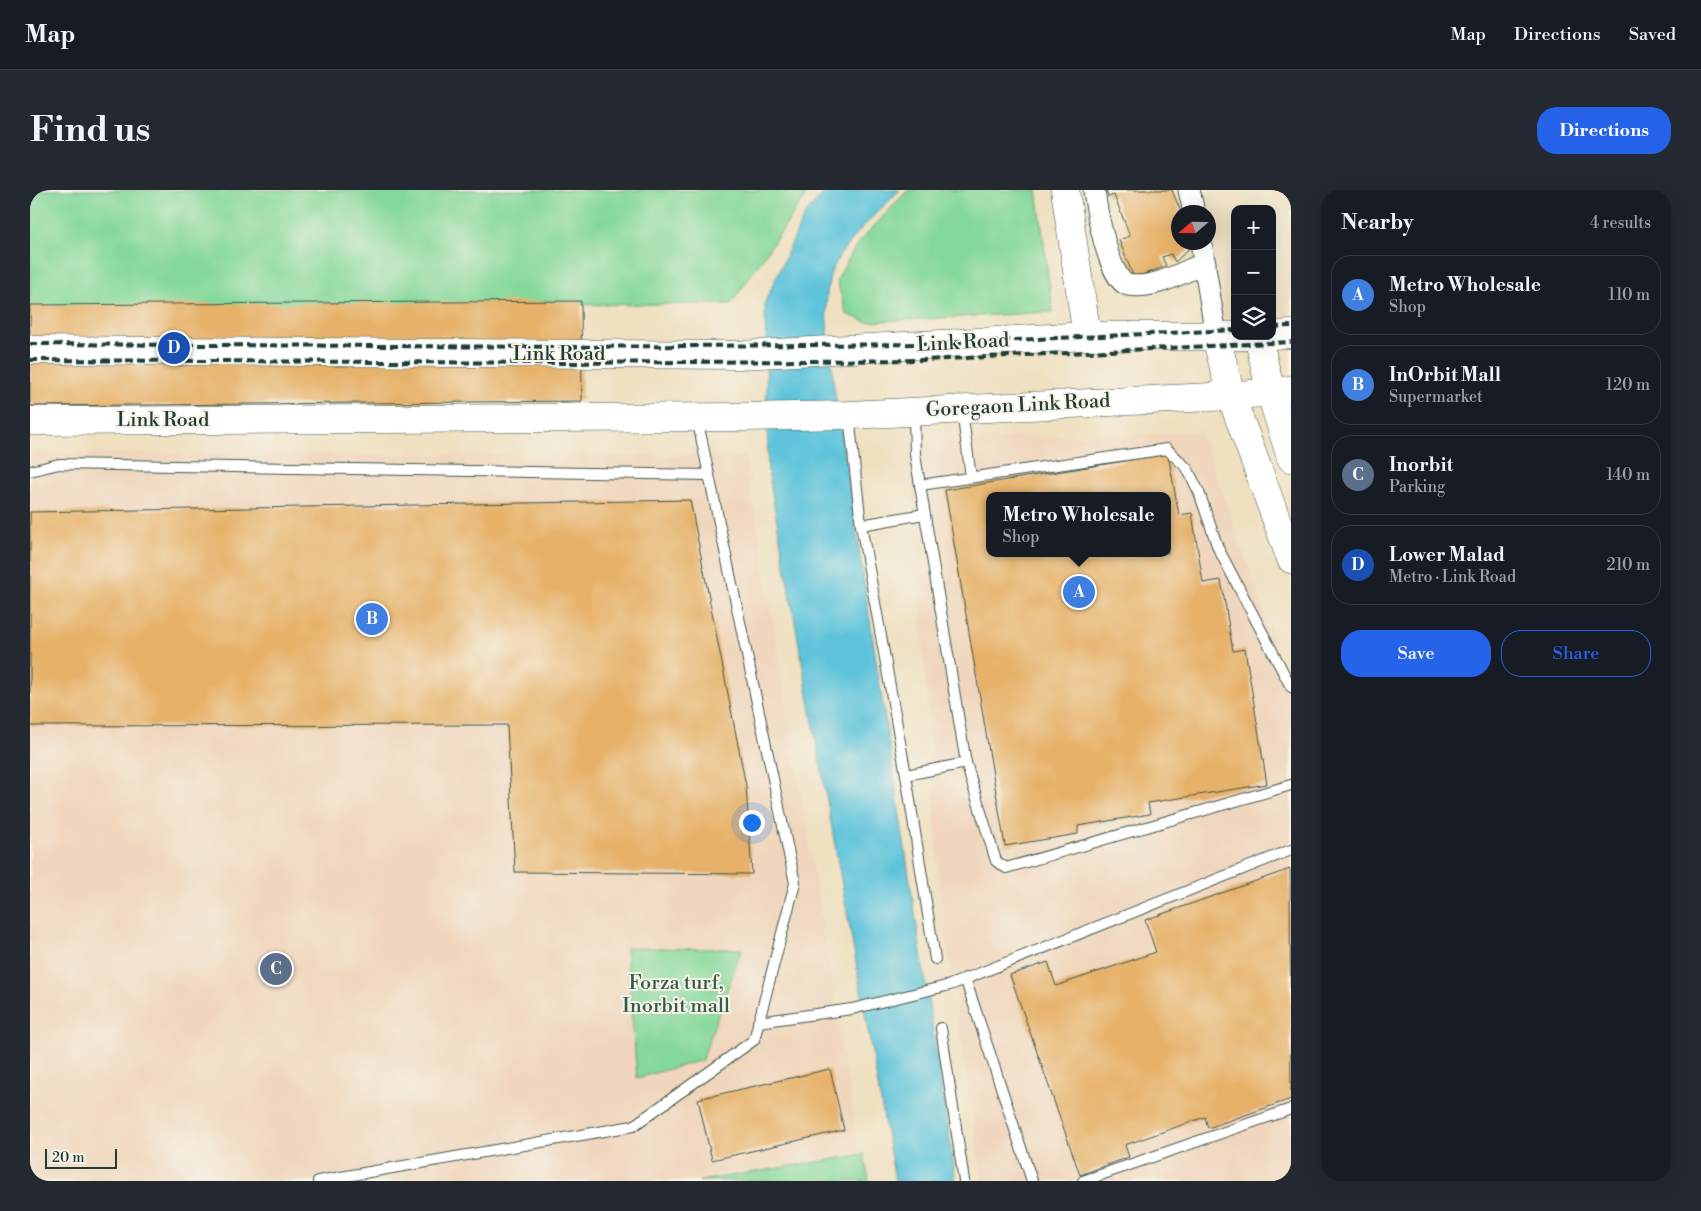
<!DOCTYPE html>
<html lang="en">
<head>
<meta charset="utf-8">
<style>
  body { margin:0; font-family:"Libre Bodoni",serif; background:#242831; color:#f1f3f6 }
  .controls { position:absolute; right:15px; top:15px; display:grid; overflow:hidden; border-radius:10px; box-shadow:0 5px 20px #0002 }
  .controls button { width:45px; height:45px; display:grid; place-items:center; padding:0; border:0; border-bottom:1px solid #363941; background:#171b24; color:#f1f3f6; font:25px sans-serif }
  .compass { position:absolute; left:1141px; top:15px; width:45px; height:45px; border-radius:50%; background:#171b24; box-shadow:0 5px 20px #0002; rotate:250deg }
  .scale { position:absolute; left:15px; bottom:12px; width:72px; box-sizing:border-box; padding-left:5px; border:2px solid #1f3d34; border-top:0; font-size:14px; line-height:18px; white-space:nowrap; color:#1f3d34; -webkit-text-stroke:4px #f7f3e8; paint-order:stroke }
  .you { position:absolute; left:721px; top:632px; width:18px; height:18px; margin:-12px; border:4px solid #fff; border-radius:50%; background:#1a73e8; box-shadow:0 0 0 8px #1a73e833 }
  .badge { display:grid; place-items:center; width:32px; height:32px; border-radius:50%; background:#2563eb; color:#fff; font-size:16px; font-weight:700 }
  .pin { position:absolute; translate:-50% -50%; border:2px solid #fff; box-shadow:0 1px 5px #0006 }
  .popup { position:absolute; left:956px; top:302px; width:185px; height:65px; box-sizing:border-box; display:grid; place-content:center; border-radius:10px; background:#171b24; filter:drop-shadow(0 1px 4px #0005); font-size:16px; white-space:nowrap; color:#9ea1a6 }
  .popup b { font-size:19px; color:#f1f3f6 }
  .popup::after { content:''; position:absolute; left:50%; top:100%; margin-left:-10px; border:10px solid transparent; border-top-color:#171b24 }
  .list { margin:0; padding:0; list-style:none }
  h2 { display:flex; justify-content:space-between; align-items:center; height:65px; margin:0; padding:0 20px; font-size:21px }
  h2 small { font-size:16px; font-weight:400; color:#9ea1a6 }
  .list li { display:grid; grid-template-columns:32px 1fr auto; gap:15px; align-items:center; box-sizing:border-box; height:80px; margin:0 10px 10px; padding:0 10px; border:1px solid #363941; border-radius:20px }
  .list b { display:block; font-size:19px; white-space:nowrap }
  .list p { margin:0; font-size:16px; white-space:nowrap; color:#9ea1a6 }
  .list em { font-size:16px; font-style:normal; color:#9ea1a6 }
  .actions { display:flex; gap:10px; padding:15px 20px }
  .actions a { flex:1; padding:11px 0; border:1px solid #2563eb; border-radius:20px; text-align:center; font-size:18px; color:#2563eb }
  .actions .main { background:#2563eb; color:#fff }
  .icon { flex:none; width:28px; height:28px; fill:none; stroke:currentColor; stroke-width:2; stroke-linecap:round; stroke-linejoin:round }
  .map { position:relative; flex:none; width:1261px; height:991px; overflow:hidden; border-radius:20px }
  header { display:flex; align-items:center; gap:30px; box-sizing:border-box; height:70px; padding:0 25px; background:#171b24; border-bottom:1px solid #363941 }
  header strong { font-size:24px }
  nav { display:flex; gap:28px; margin-inline-start:auto; font-size:18px }
  .intro { display:flex; align-items:center; justify-content:space-between; box-sizing:border-box; height:120px; padding:0 30px }
  h1 { margin:0; font-size:35px }
  .button { padding:12px 22px; border-radius:20px; background:#2563eb; color:#fff; font-size:18px; font-weight:700 }
  main { display:flex; gap:30px; padding:0 30px }
  aside { flex:1; background:#171b24; border-radius:20px; box-shadow:0 5px 20px #0002 }
  .map>svg:first-child { display:block }
  .built { fill:#f0d6bc; fill-rule:evenodd }
  .green { fill:#84d89a; stroke:#528a67 }
  .water { fill:#5ec4db; stroke:#3e8088 }
  .building { fill:#e6b168; fill-rule:evenodd }
  .lines { fill:none; stroke-linecap:round; stroke-linejoin:round }
  .lane-casing { stroke:#3e5549; stroke-width:12 }
  .street-casing { stroke:#3e5549; stroke-width:23 }
  .secondary-casing { stroke:#3e5549; stroke-width:29 }
  .primary-casing { stroke:#3e5549; stroke-width:29 }
  .lane { stroke:#fff; stroke-width:10 }
  .street { stroke:#fff; stroke-width:21 }
  .secondary { stroke:#fff; stroke-width:28 }
  .primary { stroke:#fff; stroke-width:28 }
  .rail { stroke:#1f3d34; stroke-width:4; stroke-dasharray:8 4; stroke-linecap:butt }
  .labels { text-anchor:middle; dominant-baseline:central; stroke-width:4; stroke-linejoin:round; paint-order:stroke }
  .street-label { font-size:20px; fill:#1f3d34; stroke:#f7f3e8 }
  .park-label { font-size:20px; fill:#335c48; stroke:#f7f3e8 }
</style>
</head>
<body>
<header>
<strong>Map</strong>
<nav><a>Map</a><a>Directions</a><a>Saved</a></nav>
</header>
<div class="intro"><h1>Find us</h1><a class="button">Directions</a></div>
<main>
<div class="map">
<svg width="1261" height="991" viewBox="0 0 1261 991">
  <rect width="100%" height="100%" fill="#f7f3e8"/>
  <filter id="ink" filterUnits="userSpaceOnUse"><feTurbulence type="fractalNoise" baseFrequency=".02" numOctaves="2"/><feDisplacementMap in="SourceGraphic" scale="10" xChannelSelector="R" yChannelSelector="G"/><feConvolveMatrix kernelMatrix="1 2 1 2 8 2 1 2 1" color-interpolation-filters="sRGB"/></filter>
  <filter id="wash" filterUnits="userSpaceOnUse"><feTurbulence type="fractalNoise" baseFrequency=".0096" numOctaves="4" result="noise"/><feDisplacementMap in="SourceGraphic" scale="20" xChannelSelector="R" yChannelSelector="G"/><feGaussianBlur stdDeviation="1.12" result="paint"/><feColorMatrix in="noise" values="0 0 0 0 0 0 0 0 0 0 0 0 0 0 0 0 0 1.4 0 .05"/><feComposite in="paint" operator="in"/></filter>
  <g filter="url(#wash)">
    <rect width="100%" height="100%" fill="#efe0c0"/>
    <g class="built">
      <path d="M1171,242L1261,500V991H952L911,716L879,251ZM960,306H1138V363H960Z"/>
      <path d="M0,263L716,266L829,961L653,991H0Z"/>
    </g>
    <g class="green">
      <path d="M0,0H780L701,114L0,117Z"/>
      <path d="M878,0H1007L1023,122L837,132L816,124L807,90L827,54Z"/>
      <path d="M596,758L712,759L672,870L607,888Z"/>
      <path d="M834,964L839,991H669Z"/>
    </g>
    <path class="water" d="M797,0H870C847,23 806,58 799,90C792,122 801,158 803,190L926,991H865L738,281L735,112L775,24Z"/>
    <g id="blocks">
      <g class="building">
        <path d="M1076,0H1142L1151,22H1148V52H1162V56L1145,72L1141,64L1132,67L1136,76L1104,88L1089,50L1100,46L1084,5L1078,7Z"/>
        <path d="M551,111L552,211L0,216V115Z"/>
        <path d="M1138,264L1149,325L1162,323L1173,393L1191,390L1203,461L1215,459L1237,594L1118,613L1120,624L1048,636V644L975,656L915,300ZM960,306H1138V363H960Z"/>
        <path d="M660,310L716,596L722,684L485,682L477,535L0,536V322Z"/>
        <path d="M1260,679L1261,909L1178,938L1175,927L1095,955L1099,967L1050,985L980,785L1018,772L1026,796L1126,762L1115,730Z"/>
        <path d="M800,879L814,940L682,970L668,909Z"/>
      </g>
    </g>
  </g>
  <g filter="url(#ink)">
    <use href="#blocks" fill-opacity="0" stroke="#3e5549" stroke-width="1"/>
    <g class="lines">
      <defs>
        <g id="lane">
          <path d="M932,221L941,287"/>
          <path d="M884,223L885,265L890,295L936,573"/>
          <path d="M819,226L831,335L876,585"/>
          <path d="M0,281L29,274L679,285"/>
          <path d="M890,295L1137,259L1157,278L1169,302L1188,358L1261,497"/>
          <path d="M831,335L894,324"/>
          <path d="M905,769L876,585L936,573L966,671L976,678L1261,595"/>
          <path d="M935,788L1002,991"/>
          <path d="M728,832L822,819L920,795L1261,660"/>
          <path d="M911,838L934,991"/>
          <path d="M288,991L603,936L724,850L765,693L667,228"/>
          <path d="M1053,991L1261,919"/>
        </g>
        <g id="street">
          <path d="M1064,0C1066,17 1079,91 1098,95C1123,100 1153,82 1175,73"/>
          <path d="M1159,0L1164,22"/>
          <path d="M1171,52L1186,146"/>
        </g>
        <g id="secondary">
          <path d="M1035,0L1057,146"/>
          <path d="M1186,146L1201,206L1261,369"/>
          <path d="M1228,146L1241,204L1261,268"/>
        </g>
        <g id="primary">
          <path d="M1242,145L1261,144"/>
          <path d="M0,160L710,165L1057,146H1231"/>
          <path d="M0,231L715,227L819,225L1201,206L1261,200"/>
        </g>
      </defs>
      <use href="#lane" class="lane-casing"/>
      <use href="#street" class="street-casing"/>
      <use href="#secondary" class="secondary-casing"/>
      <use href="#primary" class="primary-casing"/>
      <use href="#lane" class="lane"/>
      <use href="#street" class="street"/>
      <use href="#secondary" class="secondary"/>
      <use href="#primary" class="primary"/>
      <g class="rail">
        <path d="M1242,137L1261,136"/>
        <path d="M0,154L536,157L895,154L1205,140"/>
        <path d="M0,170L536,173L895,170L1261,152"/>
      </g>
    </g>
  </g>
  <g class="labels">
    <g class="street-label">
      <text transform="translate(933 153) rotate(-3)">Link Road</text>
      <text x="529" y="164">Link Road</text>
      <text transform="translate(988 216) rotate(-3)">Goregaon Link Road</text>
      <text x="133" y="230">Link Road</text>
    </g>
    <g class="park-label">
      <text x="646" y="793">Forza turf,<tspan x="646" dy="23">Inorbit mall</tspan></text>
    </g>
  </g>
</svg>
<div class="controls">
<button>+</button>
<button>−</button>
<button><svg class="icon" aria-label="layers" viewBox="0 0 24 24"><path d="M12 4l9 5-9 5-9-5zM3 14l9 5 9-5"/></svg></button>
</div>
<svg class="compass" viewBox="-18 -18 36 36"><path d="M0-13l5 13h-10z" fill="#e53935"/><path d="M0 13l5-13h-10z" fill="#9ea1a6"/></svg>
<div class="scale">20 m</div>
<div class="you"></div>
<div class="pin badge" style="left:1049px;top:402px;background:#3f7fe0">A</div>
<div class="popup"><b>Metro Wholesale</b>Shop</div>
<div class="pin badge" style="left:342px;top:429px;background:#3f7fe0">B</div>
<div class="pin badge" style="left:246px;top:779px;background:#5c6f8a">C</div>
<div class="pin badge" style="left:144px;top:158px;background:#1a4fb4">D</div>
</div>
<aside>
<h2>Nearby<small>4 results</small></h2>
<ul class="list">
<li><span class="badge" style="background:#3f7fe0">A</span><div><b>Metro Wholesale</b><p>Shop</p></div><em>110 m</em></li>
<li><span class="badge" style="background:#3f7fe0">B</span><div><b>InOrbit Mall</b><p>Supermarket</p></div><em>120 m</em></li>
<li><span class="badge" style="background:#5c6f8a">C</span><div><b>Inorbit</b><p>Parking</p></div><em>140 m</em></li>
<li><span class="badge" style="background:#1a4fb4">D</span><div><b>Lower Malad</b><p>Metro · Link Road</p></div><em>210 m</em></li>
</ul>
<div class="actions"><a class="main">Save</a><a>Share</a></div>
</aside>
</main>
</body>
</html>
